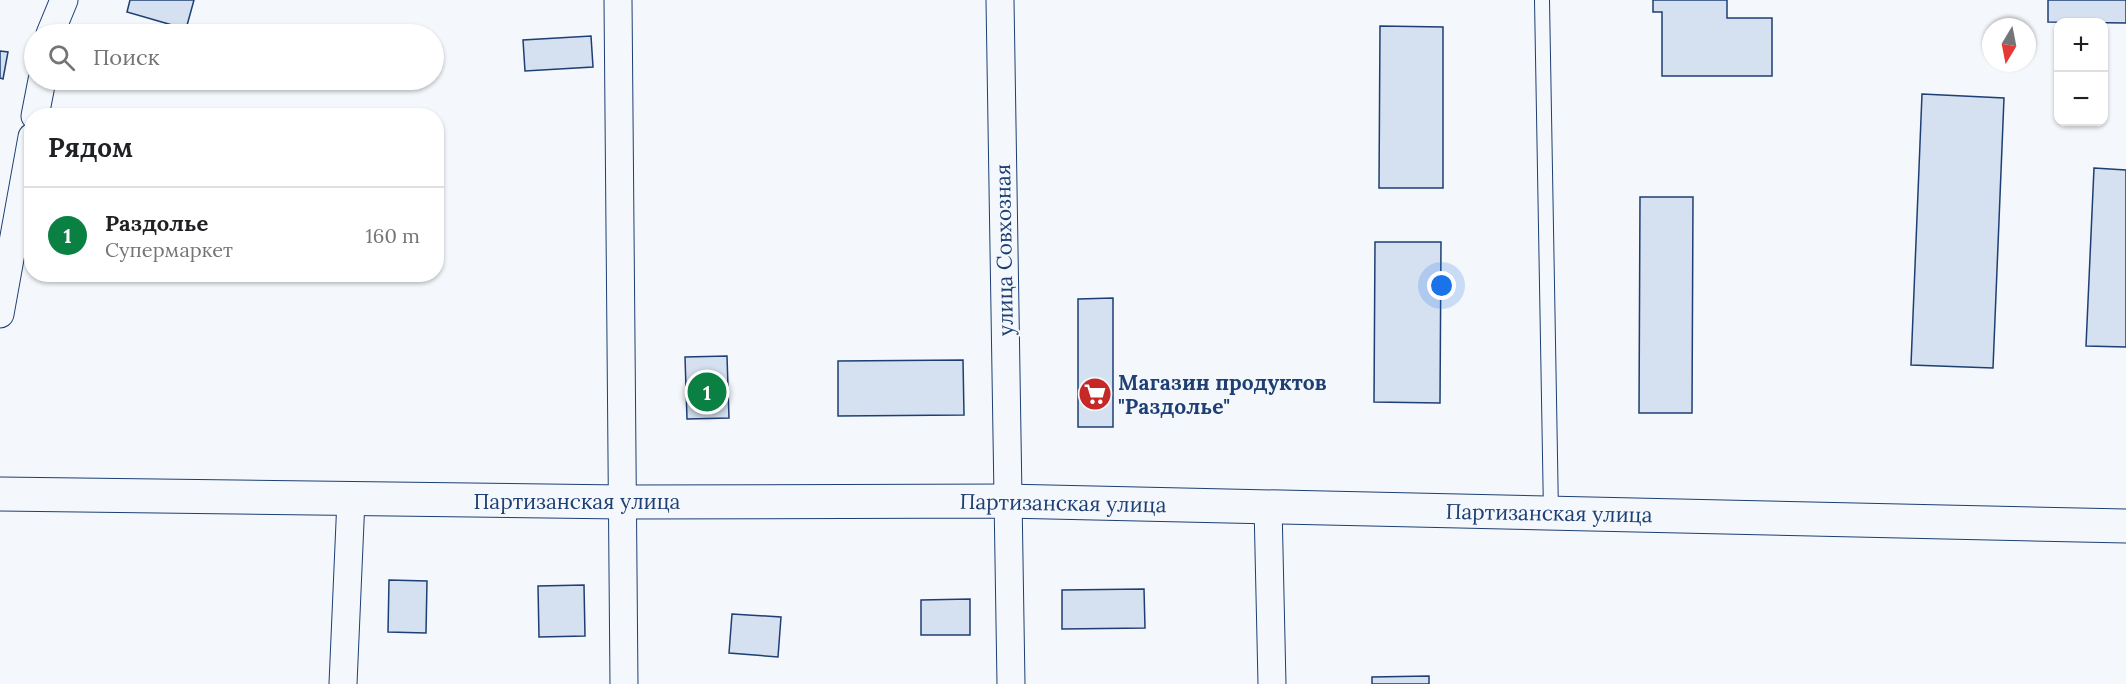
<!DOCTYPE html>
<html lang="ru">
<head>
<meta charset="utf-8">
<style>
  body { margin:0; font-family:Lora,serif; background:#f2f2f2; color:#202124 }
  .controls { position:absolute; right:18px; top:18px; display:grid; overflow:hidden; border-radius:12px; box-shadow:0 2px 4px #0004 }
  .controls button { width:54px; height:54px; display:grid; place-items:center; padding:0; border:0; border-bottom:2px solid #e0e0e0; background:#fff; color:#202124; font:30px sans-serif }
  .compass { position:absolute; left:1982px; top:18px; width:54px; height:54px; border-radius:50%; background:#fff; box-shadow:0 2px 4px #0004; rotate:190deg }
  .you { position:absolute; left:1442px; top:286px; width:21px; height:21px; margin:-15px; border:4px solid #fff; border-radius:50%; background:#1a73e8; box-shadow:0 0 0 9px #1a73e833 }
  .badge { display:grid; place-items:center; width:39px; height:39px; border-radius:50%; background:#0b8043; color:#fff; font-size:20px; font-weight:700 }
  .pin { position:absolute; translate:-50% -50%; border:3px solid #fff; box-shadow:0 2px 6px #0006 }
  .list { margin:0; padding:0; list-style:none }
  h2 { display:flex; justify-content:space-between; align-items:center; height:78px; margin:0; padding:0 24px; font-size:26px }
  h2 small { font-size:20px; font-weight:400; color:#757577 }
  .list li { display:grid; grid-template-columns:39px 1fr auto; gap:18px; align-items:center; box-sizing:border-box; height:96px; padding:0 24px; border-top:2px solid #e0e0e0 }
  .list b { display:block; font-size:22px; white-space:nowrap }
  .list p { margin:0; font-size:20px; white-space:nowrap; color:#757577 }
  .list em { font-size:20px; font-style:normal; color:#757577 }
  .icon { flex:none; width:33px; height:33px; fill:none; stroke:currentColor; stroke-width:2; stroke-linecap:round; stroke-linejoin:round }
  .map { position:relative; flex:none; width:2126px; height:684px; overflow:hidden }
  .search { position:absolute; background:#fff; box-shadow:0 2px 4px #0004; left:24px; top:24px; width:420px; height:66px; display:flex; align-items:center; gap:15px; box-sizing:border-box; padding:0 21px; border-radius:33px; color:#757577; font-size:22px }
  .panel { position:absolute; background:#fff; box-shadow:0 2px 4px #0004; left:24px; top:108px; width:420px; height:174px; border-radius:24px }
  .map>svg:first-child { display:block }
  .building { fill:#d5e0f0; stroke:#1d3f73; stroke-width:1.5 }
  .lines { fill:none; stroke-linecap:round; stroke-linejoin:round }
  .lane-casing { stroke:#1d3f73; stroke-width:16 }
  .street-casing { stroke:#1d3f73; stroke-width:29 }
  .secondary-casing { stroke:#1d3f73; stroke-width:35 }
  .lane { stroke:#f4f7fb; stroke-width:14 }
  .street { stroke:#f4f7fb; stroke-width:27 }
  .secondary { stroke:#f4f7fb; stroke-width:33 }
  .labels { text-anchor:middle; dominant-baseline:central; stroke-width:4.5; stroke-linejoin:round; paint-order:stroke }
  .street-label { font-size:21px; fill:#1d3f73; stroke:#f4f7fb }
  .poi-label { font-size:21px; font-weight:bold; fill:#1d3f73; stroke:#f4f7fb; text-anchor:start }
</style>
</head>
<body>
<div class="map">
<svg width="2126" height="684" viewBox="0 0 2126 684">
  <rect width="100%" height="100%" fill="#f4f7fb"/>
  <g class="building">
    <path d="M130,0H194L186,29L127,12Z"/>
    <path d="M1653,0H1727V18H1772V76H1662V12H1653Z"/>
    <path d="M2048,0H2126V23L2048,22Z"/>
    <path d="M1380,26L1443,27V188H1379Z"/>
    <path d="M591,36L593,67L525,71L523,40Z"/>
    <path d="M0,51L8,52L3,79L0,78Z"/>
    <path d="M1922,94L2004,98L1993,368L1911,365Z"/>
    <path d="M2094,168L2126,170V347L2086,346Z"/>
    <path d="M1640,197H1693L1692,413H1639Z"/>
    <path d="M1375,242H1441L1440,403L1374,402Z"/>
    <path d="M1113,298V427H1078V299Z"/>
    <path d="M727,356L729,418L687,419L685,357Z"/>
    <path d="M963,360L964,415L838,416V361Z"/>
    <path d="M389,580L427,581L426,633L388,632Z"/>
    <path d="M584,585L585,636L539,637L538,586Z"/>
    <path d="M1144,589L1145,628L1062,629V590Z"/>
    <path d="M970,599V635H921V600Z"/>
    <path d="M732,614L781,617L778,657L729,653Z"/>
    <path d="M1429,676V684H1372V677Z"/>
  </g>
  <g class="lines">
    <defs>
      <path id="lane" d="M1542,0L1551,513"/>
      <g id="street">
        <path d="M618,0L624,684"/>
        <path d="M1000,0L1011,684"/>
        <path d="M50,34L64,0"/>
        <path d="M35,116L42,80"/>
        <path d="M0,314L32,137"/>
        <path d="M1268,506L1272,684"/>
        <path d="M343,684L351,499"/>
      </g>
      <path id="secondary" d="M0,494L622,502L1008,501L2126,526"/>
    </defs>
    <use href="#lane" class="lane-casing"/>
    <use href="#street" class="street-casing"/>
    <use href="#secondary" class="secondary-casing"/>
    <use href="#lane" class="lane"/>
    <use href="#street" class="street"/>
    <use href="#secondary" class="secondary"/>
  </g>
  <defs>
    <symbol id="supermarket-disc" viewBox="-11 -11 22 22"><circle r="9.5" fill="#c62828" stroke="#f4f7fb"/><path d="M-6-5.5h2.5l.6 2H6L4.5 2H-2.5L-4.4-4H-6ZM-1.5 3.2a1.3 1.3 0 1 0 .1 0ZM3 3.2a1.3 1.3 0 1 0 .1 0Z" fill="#fff"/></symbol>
  </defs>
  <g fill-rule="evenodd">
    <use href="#supermarket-disc" x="1076" y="375" width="38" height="38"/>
  </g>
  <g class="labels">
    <g class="street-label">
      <text transform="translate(1004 250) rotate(-91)">улица Совхозная</text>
      <text x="577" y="501">Партизанская улица</text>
      <text transform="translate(1063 503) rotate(1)">Партизанская улица</text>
      <text transform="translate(1549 513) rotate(1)">Партизанская улица</text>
    </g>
    <g class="poi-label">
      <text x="1118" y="382">Магазин продуктов<tspan x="1118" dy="24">"Раздолье"</tspan></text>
    </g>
  </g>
</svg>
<div class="controls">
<button>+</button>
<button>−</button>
</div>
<svg class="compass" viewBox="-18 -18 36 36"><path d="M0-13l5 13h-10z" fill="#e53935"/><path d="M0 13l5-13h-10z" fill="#757577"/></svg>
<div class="you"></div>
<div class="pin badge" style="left:707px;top:392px">1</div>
<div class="search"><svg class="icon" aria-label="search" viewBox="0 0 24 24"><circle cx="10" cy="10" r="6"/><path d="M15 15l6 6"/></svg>Поиск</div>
<section class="panel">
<h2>Рядом<small></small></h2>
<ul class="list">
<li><span class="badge">1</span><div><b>Раздолье</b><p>Супермаркет</p></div><em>160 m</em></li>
</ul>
</section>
</div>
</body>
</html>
